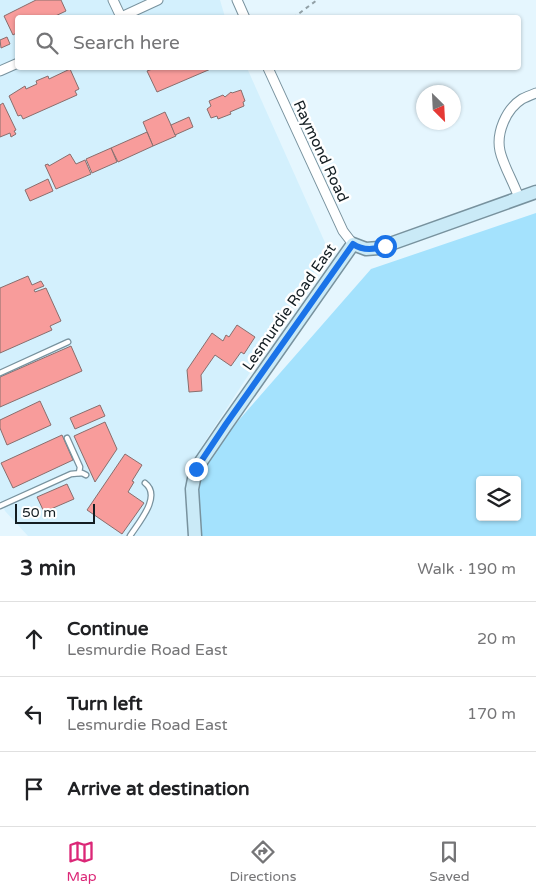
<!DOCTYPE html>
<html lang="en">
<head>
<meta charset="utf-8">
<style>
  body { margin:0; font-family:"Varela Round",sans-serif; background:#f6f6f6; color:#202124 }
  .controls { position:absolute; right:15px; bottom:15px; display:grid; overflow:hidden; border-radius:5px; box-shadow:0 1px 4px #0004 }
  .controls button { width:45px; height:45px; display:grid; place-items:center; padding:0; border:0; border-bottom:1px solid #e0e0e0; background:#fff; color:#202124; font:25px sans-serif }
  .compass { position:absolute; left:416px; top:85px; width:45px; height:45px; border-radius:50%; background:#fff; box-shadow:0 1px 4px #0004; rotate:156deg }
  .scale { position:absolute; left:15px; bottom:12px; width:80px; box-sizing:border-box; padding-left:5px; border:2px solid #131d22; border-top:0; font-size:14px; line-height:18px; white-space:nowrap; color:#131d22; -webkit-text-stroke:4px #fff; paint-order:stroke }
  .stop { position:absolute; width:15px; height:15px; margin:-11px; border:4px solid #1a73e8; border-radius:50%; background:#fff }
  .stop.end { background:#1a73e8; border-color:#fff; box-shadow:0 1px 5px #0008 }
  .list { margin:0; padding:0; list-style:none }
  h2 { display:flex; justify-content:space-between; align-items:center; height:65px; margin:0; padding:0 20px; font-size:21px }
  h2 small { font-size:16px; font-weight:400; color:#757577 }
  .list li { display:grid; grid-template-columns:32px 1fr auto; gap:15px; align-items:center; box-sizing:border-box; height:75px; padding:0 20px; border-top:1px solid #e0e0e0 }
  .list b { display:block; font-size:19px; white-space:nowrap }
  .list p { margin:0; font-size:16px; white-space:nowrap; color:#757577 }
  .list em { font-size:16px; font-style:normal; color:#757577 }
  .icon { flex:none; width:28px; height:28px; fill:none; stroke:currentColor; stroke-width:2; stroke-linecap:round; stroke-linejoin:round }
  .map { position:relative; flex:none; width:536px; height:536px; overflow:hidden }
  .search { position:absolute; background:#fff; box-shadow:0 1px 4px #0004; left:15px; right:15px; top:15px; height:55px; display:flex; align-items:center; gap:12px; box-sizing:border-box; padding:0 18px; border-radius:5px; color:#757577; font-size:19px }
  .sheet { height:290px; background:#fff }
  nav { display:flex; justify-content:space-around; align-items:center; box-sizing:border-box; height:70px; border-top:1px solid #e0e0e0; background:#fff; font-size:14px; color:#757577 }
  nav a { display:grid; justify-items:center; gap:2px }
  nav .on { color:#db2777 }
  .map>svg:first-child { display:block }
  .built { fill:#d3f0fd }
  .green { fill:#a4e2fd; fill-rule:evenodd }
  .building { fill:#f89c9b; stroke:#896e6d }
  .lines { fill:none; stroke-linecap:round; stroke-linejoin:round }
  .lane-casing { stroke:#78929e; stroke-width:7 }
  .street-casing { stroke:#78929e; stroke-width:11 }
  .secondary-casing { stroke:#78929e; stroke-width:15 }
  .path { stroke:#91a0a6; stroke-width:2; stroke-dasharray:4 4; stroke-linecap:butt }
  .lane { stroke:#fff; stroke-width:4.5 }
  .street { stroke:#fff; stroke-width:9 }
  .secondary { stroke:#caeaf7; stroke-width:12 }
  .route { stroke:#1a73e8; stroke-width:6 }
  .labels { text-anchor:middle; dominant-baseline:central; stroke-width:5; stroke-linejoin:round; paint-order:stroke }
  .street-label { font-size:15px; fill:#131d22; stroke:#fff }
</style>
</head>
<body>
<div class="map">
<svg width="536" height="536" viewBox="0 0 536 536">
  <rect width="100%" height="100%" fill="#e5f6fe"/>
  <path class="built" d="M0,0H220L225,17L18,18V68H247L327,247L306,287L202,446L186,482L190,536H28L5,511L0,500Z"/>
  <path class="green" d="M536,213V536H200L196,469L371,269ZM480,480H517V517H480Z"/>
  <g class="building">
    <path d="M36,0H61L66,11L51,18H18V32L13,35L4,16Z"/>
    <path d="M7,37L10,44L1,48L0,40Z"/>
    <path d="M155,68H213L157,92L147,71Z"/>
    <path d="M70,69L79,89L75,91L77,95L23,119L21,115L18,116L9,96L25,86L26,89L37,84L36,81L48,76L49,79Z"/>
    <path d="M241,90L245,101L243,102L244,106L230,112L231,114L218,119L217,116L211,118L207,109L211,106L209,101L223,95L225,97L231,92L232,93Z"/>
    <path d="M3,103L16,130L14,131L16,134L11,137L10,133L0,137V105Z"/>
    <path d="M165,112L176,136L153,146L143,122Z"/>
    <path d="M189,117L193,127L175,135L171,125Z"/>
    <path d="M147,132L153,146L118,162L111,148Z"/>
    <path d="M111,148L117,162L92,173L86,159Z"/>
    <path d="M70,154L76,164L85,160L91,174L56,189L45,165L48,164L49,166Z"/>
    <path d="M48,179L53,191L30,201L25,190Z"/>
    <path d="M28,276L32,285L41,281L44,286L34,290L35,292L46,288L61,321L50,326L52,330L0,353V288Z"/>
    <path d="M237,325L255,337L244,354L241,352L231,366L215,355L201,375L202,391L189,392L187,370L212,333L223,341L226,335L229,337Z"/>
    <path d="M71,346L82,371L0,407V377Z"/>
    <path d="M40,401L51,425L7,445L0,428V420Z"/>
    <path d="M100,405L105,416L75,429L70,418Z"/>
    <path d="M105,422L117,449L95,482L74,436Z"/>
    <path d="M62,435L73,460L13,488L1,463Z"/>
    <path d="M125,454L142,465L132,481L134,482L128,492L144,503L122,534L87,510Z"/>
    <path d="M67,484L74,499L44,512L37,497Z"/>
  </g>
  <g class="lines">
    <defs>
      <g id="lane">
        <path d="M0,373L68,342"/>
        <path d="M67,438L80,467L79,473"/>
        <path d="M0,506L71,474L82,473L86,475"/>
        <path d="M130,536C139,522 162,496 145,483"/>
      </g>
      <g id="street">
        <path d="M113,0L121,17"/>
        <path d="M237,0L245,18"/>
        <path d="M119,18L158,0"/>
        <path d="M268,68L343,231L353,244"/>
        <path d="M0,71L18,63"/>
        <path d="M519,198C514,183 503,165 500,151C496,133 506,109 522,99C526,97 531,95 536,93"/>
      </g>
      <path id="secondary" d="M195,536L192,489L196,469L226,425L353,244L366,249L379,248L536,192"/>
    </defs>
    <use href="#lane" class="lane-casing"/>
    <use href="#street" class="street-casing"/>
    <use href="#secondary" class="secondary-casing"/>
    <path class="path" d="M293,18L317,0"/>
    <use href="#lane" class="lane"/>
    <use href="#street" class="street"/>
    <use href="#secondary" class="secondary"/>
  </g>
  <g class="lines">
    <path class="route" d="M196,469L226,424L353,244C363,251 374,250 385,246"/>
  </g>
  <g class="labels">
    <g class="street-label">
      <text transform="translate(321 151) rotate(65)">Raymond Road</text>
      <text transform="translate(289 307) rotate(-55)">Lesmurdie Road East</text>
    </g>
  </g>
</svg>
<div class="controls">
<button><svg class="icon" aria-label="layers" viewBox="0 0 24 24"><path d="M12 4l9 5-9 5-9-5zM3 14l9 5 9-5"/></svg></button>
</div>
<svg class="compass" viewBox="-18 -18 36 36"><path d="M0-13l5 13h-10z" fill="#e53935"/><path d="M0 13l5-13h-10z" fill="#757577"/></svg>
<div class="scale">50 m</div>
<div class="stop" style="left:385px;top:246px"></div>
<div class="stop end" style="left:196px;top:469px"></div>
<div class="search"><svg class="icon" aria-label="search" viewBox="0 0 24 24"><circle cx="10" cy="10" r="6"/><path d="M15 15l6 6"/></svg>Search here</div>
</div>
<section class="sheet">
<h2>3 min<small>Walk · 190 m</small></h2>
<ul class="list">
<li><svg class="icon" aria-label="ahead" viewBox="0 0 24 24"><path d="M12 20V5M6 11l6-6 6 6"/></svg><div><b>Continue</b><p>Lesmurdie Road East</p></div><em>20 m</em></li>
<li><svg class="icon" aria-label="left" viewBox="0 0 24 24"><path d="M17 20v-9H6M10 6l-5 5 5 5"/></svg><div><b>Turn left</b><p>Lesmurdie Road East</p></div><em>170 m</em></li>
<li><svg class="icon" aria-label="arrive" viewBox="0 0 24 24"><path d="M6 21V4h12l-3 4 3 4H6"/></svg><div><b>Arrive at destination</b></div></li>
</ul>
</section>
<nav>
<a class="on"><svg class="icon" aria-label="map" viewBox="0 0 24 24"><path d="M3 6l6-2 6 2 6-2v14l-6 2-6-2-6 2zM9 4v14M15 6v14"/></svg>Map</a>
<a><svg class="icon" aria-label="directions" viewBox="0 0 24 24"><path d="M12 3l9 9-9 9-9-9zM9 14v-3h6M13 9l2 2-2 2"/></svg>Directions</a>
<a><svg class="icon" aria-label="saved" viewBox="0 0 24 24"><path d="M7 4h10v16l-5-4-5 4z"/></svg>Saved</a>
</nav>
</body>
</html>
